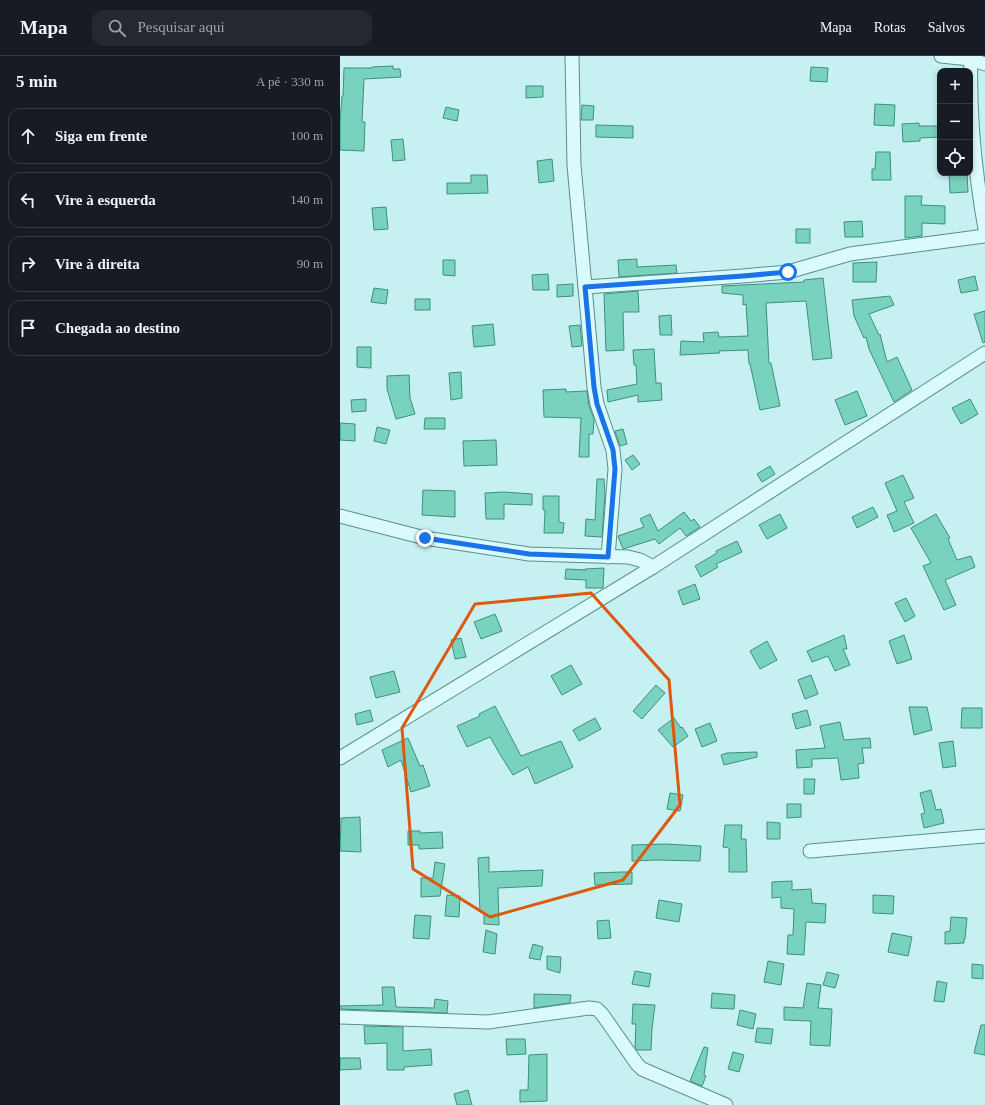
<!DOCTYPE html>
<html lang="pt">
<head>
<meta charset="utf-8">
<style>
  body { margin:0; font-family:"Times New Roman",serif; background:#242831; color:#f1f3f6 }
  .controls { position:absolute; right:12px; top:12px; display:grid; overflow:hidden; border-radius:8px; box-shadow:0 2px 6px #0003 }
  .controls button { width:36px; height:36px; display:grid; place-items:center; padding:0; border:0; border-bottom:1px solid #363941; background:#171b24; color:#f1f3f6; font:20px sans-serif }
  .stop { position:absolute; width:12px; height:12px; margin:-9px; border:3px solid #1a73e8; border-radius:50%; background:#fff }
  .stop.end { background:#1a73e8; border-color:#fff; box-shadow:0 1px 4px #0008 }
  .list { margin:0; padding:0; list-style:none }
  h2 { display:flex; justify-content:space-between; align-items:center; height:52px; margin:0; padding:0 16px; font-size:17px }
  h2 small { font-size:13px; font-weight:400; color:#9ea1a6 }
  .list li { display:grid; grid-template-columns:26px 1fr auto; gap:12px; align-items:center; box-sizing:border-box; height:56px; margin:0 8px 8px; padding:0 8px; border:1px solid #363941; border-radius:12px }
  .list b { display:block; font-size:15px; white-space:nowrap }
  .list em { font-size:13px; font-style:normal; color:#9ea1a6 }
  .icon { flex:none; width:22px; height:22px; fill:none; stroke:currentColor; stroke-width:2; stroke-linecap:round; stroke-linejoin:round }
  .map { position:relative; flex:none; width:645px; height:1049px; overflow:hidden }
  header { display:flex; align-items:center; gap:24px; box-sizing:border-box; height:56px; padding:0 20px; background:#171b24; border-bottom:1px solid #363941 }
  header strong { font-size:19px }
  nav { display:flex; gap:22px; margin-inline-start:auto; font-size:14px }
  .search { width:280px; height:36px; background:#242831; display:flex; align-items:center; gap:10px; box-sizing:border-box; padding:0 14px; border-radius:12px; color:#9ea1a6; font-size:15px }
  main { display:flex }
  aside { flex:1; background:#171b24 }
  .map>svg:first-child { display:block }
  .building { fill:#79d2bd; stroke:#3e907b }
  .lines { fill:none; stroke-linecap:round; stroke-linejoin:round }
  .minor-casing { stroke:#5a8f88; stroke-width:15 }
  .minor { stroke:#dbfafb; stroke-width:13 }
  .route { stroke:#1a73e8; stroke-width:5 }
  .marked { fill:none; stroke:#de580e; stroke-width:3; stroke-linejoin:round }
</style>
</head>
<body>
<header>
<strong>Mapa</strong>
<div class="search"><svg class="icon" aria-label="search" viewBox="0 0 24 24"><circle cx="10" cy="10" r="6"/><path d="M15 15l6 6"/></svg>Pesquisar aqui</div>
<nav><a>Mapa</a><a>Rotas</a><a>Salvos</a></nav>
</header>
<main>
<aside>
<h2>5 min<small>A pé · 330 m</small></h2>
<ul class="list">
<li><svg class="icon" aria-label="ahead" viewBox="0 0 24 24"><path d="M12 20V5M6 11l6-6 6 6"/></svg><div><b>Siga em frente</b></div><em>100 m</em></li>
<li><svg class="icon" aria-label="left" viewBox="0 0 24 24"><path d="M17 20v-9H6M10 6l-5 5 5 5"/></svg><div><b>Vire à esquerda</b></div><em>140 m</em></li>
<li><svg class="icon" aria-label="right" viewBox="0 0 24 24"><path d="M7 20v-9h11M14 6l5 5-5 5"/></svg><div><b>Vire à direita</b></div><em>90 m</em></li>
<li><svg class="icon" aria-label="arrive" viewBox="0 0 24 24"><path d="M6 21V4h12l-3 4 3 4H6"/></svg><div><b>Chegada ao destino</b></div></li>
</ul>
</aside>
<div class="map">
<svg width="645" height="1049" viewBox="0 0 645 1049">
  <rect width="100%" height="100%" fill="#c6f0f2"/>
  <g class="building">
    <path d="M53,10V13H60L61,21L24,23L22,66H25L24,95L0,94V65L2,40H3L4,12H32V11Z"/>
    <path d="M471,11L488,12L487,26L470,25Z"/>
    <path d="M186,30H203V41L186,42Z"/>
    <path d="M535,48L555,49L554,70L534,69Z"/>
    <path d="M242,49L254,50L253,64H241Z"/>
    <path d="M106,51L119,54L117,65L103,62Z"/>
    <path d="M579,67V70H600V81L580,82V85L563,86L562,68Z"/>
    <path d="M256,69L293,70V82L256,81Z"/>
    <path d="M63,83L65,104L53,105L51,84Z"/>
    <path d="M536,96H550L551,124H532V113H535Z"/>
    <path d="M212,103L214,125L199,127L197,105Z"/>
    <path d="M609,117H627L628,136L610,137Z"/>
    <path d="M131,119H147L148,137L107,138V127H131Z"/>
    <path d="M565,140H582L581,149L605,150V168L582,167V180L565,182Z"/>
    <path d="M46,151L48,173L34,174L32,152Z"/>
    <path d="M522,165L523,181H505L504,166Z"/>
    <rect x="456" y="173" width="14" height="14"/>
    <path d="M297,203V211L336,209L337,217L279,221L278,204Z"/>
    <path d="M103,204H115V220L103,219Z"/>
    <path d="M537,206L536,226H513V207Z"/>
    <path d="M208,218L209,234H193L192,219Z"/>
    <path d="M635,220L638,234L621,237L618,224Z"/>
    <path d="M483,222L492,302L473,304L466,245L426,247L429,307H431L440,350L420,354L410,308H409L408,294L379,295L380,297L340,299L341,285L364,286L363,277L378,276L379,281L408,280L406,248L403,249V239L382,237V230L464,226V224Z"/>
    <path d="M233,228V240L217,241V229Z"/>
    <path d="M34,232L48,234L46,248L31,246Z"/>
    <path d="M298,235L299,256H283L284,294L266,295L264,238Z"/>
    <path d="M550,240L554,249L529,258L539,279L540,278L547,306L557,301L572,334L554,346L529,293L526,281L524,282L514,260L512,244Z"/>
    <rect x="75" y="243" width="15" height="11"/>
    <path d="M645,255V286L643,287L634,258Z"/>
    <path d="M331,259L332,279H320L319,260Z"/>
    <path d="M153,268L155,289L134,291L132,270Z"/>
    <path d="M240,269L242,290L232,291L229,270Z"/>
    <path d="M17,291H31V312L17,311Z"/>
    <path d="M314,293L316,327H321L322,344L298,346V339L268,346L267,334L297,328L296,309H294L293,294Z"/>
    <path d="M121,316L122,342L111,344L109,317Z"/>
    <path d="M69,319L70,342L75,358L56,363L47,333V320Z"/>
    <path d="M226,333V336L247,335L249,350L254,363L253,378H249V401H239L241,362L204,361L203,334Z"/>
    <path d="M517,335L527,360L505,369L495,344Z"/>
    <path d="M26,343V355L12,356L11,344Z"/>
    <path d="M630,343L638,358L621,368L612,352Z"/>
    <path d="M85,362H105V373H84Z"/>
    <path d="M0,367L15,368V385L0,384Z"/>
    <path d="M37,371L50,374L46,388L34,385Z"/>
    <path d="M283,373L287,388L280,390L275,375Z"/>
    <path d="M156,384L157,409L124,410L123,385Z"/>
    <path d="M293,399L300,408L292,414L285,404Z"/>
    <path d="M430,410L435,418L422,426L417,418Z"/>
    <path d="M563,419L574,442L564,446L574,467L554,476L547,459L557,455L545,427Z"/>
    <path d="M257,423H264L265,439L262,481L245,480L246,463L255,464Z"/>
    <path d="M83,434L115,435V461L82,459Z"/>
    <path d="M164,436L192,438V449L164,448V463H146L145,437Z"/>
    <path d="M203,440H219V466L224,467L223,477H204L205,454H203Z"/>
    <path d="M533,451L538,461L517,472L512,461Z"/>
    <path d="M344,456L351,465L354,463L360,471L346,480L340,472L319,488L315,483L283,493L278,480L304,471L300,463L310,458L318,475Z"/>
    <path d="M440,458L447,472L427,483L419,469Z"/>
    <path d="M596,458L610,482L608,483L617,504L631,500L635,511L605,524L616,549L604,554L583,510L591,507L571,472Z"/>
    <path d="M397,485L402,496L376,508L378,511L361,521L355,510L377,497L376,495Z"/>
    <path d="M264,512L263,532H246V524L225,523L226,513L246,514L245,513Z"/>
    <path d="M355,528L360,543L343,549L338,535Z"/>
    <path d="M566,542L575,560L565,566L555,547Z"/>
    <path d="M155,558L162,575L141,583L134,566Z"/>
    <path d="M504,579L507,593H503L510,609L495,615L488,600L472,606L467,595Z"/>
    <path d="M564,579L572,603L557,608L549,585Z"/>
    <path d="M121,582L126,601L115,603L111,584Z"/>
    <path d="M427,585L437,604L420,613L410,595Z"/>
    <path d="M231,609L242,628L222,639L211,620Z"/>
    <path d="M54,615L60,636L36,642L30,621Z"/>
    <path d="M471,619L478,638L465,643L458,624Z"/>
    <path d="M316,629L325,637L302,663L293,655Z"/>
    <path d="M155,650L181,700L221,685L233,711L195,728L188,711L173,719L161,700L150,681L127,691L117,670L140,660L139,658Z"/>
    <path d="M569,651H587L592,674L574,679Z"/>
    <path d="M622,652H642V672H621Z"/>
    <path d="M30,654L33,665L17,669L15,658Z"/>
    <path d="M467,654L471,669L456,673L452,658Z"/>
    <path d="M255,662L261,673L239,685L233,674Z"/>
    <path d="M334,662L341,672L342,671L348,680L333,691L318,674Z"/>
    <path d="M500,666L504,684L530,682L531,692H522L524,707L518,708L519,722L501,724L498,702L472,703V711L457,712L456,694L485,692L480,670Z"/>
    <path d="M370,667L377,685L362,691L355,673Z"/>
    <path d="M68,682L80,710L83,709L90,730L71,736L61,704L48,711L42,694Z"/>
    <path d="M613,685L616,710L603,712L599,687Z"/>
    <path d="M417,696V701L384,709L381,699L387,697Z"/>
    <path d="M464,723H475L474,738H464Z"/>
    <path d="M591,734L596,754L601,753L604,767L584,772L581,758L585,757L580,737Z"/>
    <path d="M330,737L343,739L340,755L327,753Z"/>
    <path d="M447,748H461V761L447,762Z"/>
    <path d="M20,761L21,796L0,795L1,762Z"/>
    <path d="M427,766L440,767V783H427Z"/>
    <path d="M385,769H402L401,783H406L407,816H389V792L383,791Z"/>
    <path d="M68,775H80V777L102,776L103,792L79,793V789H68Z"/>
    <path d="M326,788L361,790L360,805L316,804L292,805V789Z"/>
    <path d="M149,801V816L203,814L202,830L158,832L159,869L144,868V856H140L138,802Z"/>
    <path d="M95,806L105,808L100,840L81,841V822H93Z"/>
    <path d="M282,816H292V828L255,829L254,817Z"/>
    <path d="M452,825V834L471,833L472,847L486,848L485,867L466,866L464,899L447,898L448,879H453L454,853L441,852V841L432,842V826Z"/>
    <path d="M107,839L120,840L119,861L105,860Z"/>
    <path d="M533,839L554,840L553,858L533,857Z"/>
    <path d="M319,844L342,848L339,866L316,862Z"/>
    <path d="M75,859L91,860L89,883L73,882Z"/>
    <path d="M611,861L627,862L625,883H624V887L605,888V876L610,875Z"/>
    <path d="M269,864L271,882L258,883L257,865Z"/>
    <path d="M146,874L157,878L155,898L143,896Z"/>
    <path d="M552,877L572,881L568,900L548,896Z"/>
    <path d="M193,888L203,891L200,904L189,902Z"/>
    <path d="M207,900L221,901L220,917L207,913Z"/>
    <path d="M428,905L444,908L441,929L424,926Z"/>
    <path d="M632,908L643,909V923L632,922Z"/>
    <path d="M295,915L311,918L309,931L292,928Z"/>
    <path d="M487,916L499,919L495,932L483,929Z"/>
    <path d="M597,925L607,927L604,946L594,945Z"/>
    <path d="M467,927L481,929L478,952L492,953L490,990L470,989L471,965L444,964V951L463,952Z"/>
    <path d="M42,931H54L56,951L94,952L95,943L108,945L107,957L0,953V950L43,949Z"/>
    <path d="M372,937L395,939L394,953L371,952Z"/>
    <path d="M194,938L231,939L230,947L194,952Z"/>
    <path d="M293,948L315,949L312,973L311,994H297L295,991L296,968H292Z"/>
    <path d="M400,954L416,958L413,973L397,969Z"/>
    <path d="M641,969H645V999L634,997Z"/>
    <path d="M24,970L63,971V995L91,993L92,1009L64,1011V1014H47V987L25,988Z"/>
    <path d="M417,972L433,973L431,988L415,986Z"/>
    <path d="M166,983H185L186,998L167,999Z"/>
    <path d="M364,991L368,992L364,1019L366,1020L362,1030L350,1025Z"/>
    <path d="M393,996L404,999L399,1016L388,1013Z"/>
    <path d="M207,998V1045L180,1046V1034H188L189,999Z"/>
    <path d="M0,1002H20L21,1013L0,1014Z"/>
    <path d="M128,1034L132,1049H117L114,1038Z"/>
  </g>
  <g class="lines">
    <defs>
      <g id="minor">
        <path d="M232,0L234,109L254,331L257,348L273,394L275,413L268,501"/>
        <path d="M601,0L630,3L645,8"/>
        <path d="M631,0C629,58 635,116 645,173"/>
        <path d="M245,231L403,220L448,216L510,198L645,180"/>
        <path d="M0,460L85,482L189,498L288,501L300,504L313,511"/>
        <path d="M0,702L313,511L645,297"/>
        <path d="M470,795L645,780"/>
        <path d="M0,961L148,966L249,952L257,953L262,958L297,1008L302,1013L386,1049"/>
      </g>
    </defs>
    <use href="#minor" class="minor-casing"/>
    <use href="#minor" class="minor"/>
  </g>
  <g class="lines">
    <path class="route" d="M85,482L189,498L268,501L275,413L273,394L257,348L254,331L245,231L403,220L448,216"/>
  </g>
  <path class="marked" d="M251,537L329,624L340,749L283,824L150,861L73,813L62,672L135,548Z"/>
</svg>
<div class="controls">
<button>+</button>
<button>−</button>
<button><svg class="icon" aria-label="locate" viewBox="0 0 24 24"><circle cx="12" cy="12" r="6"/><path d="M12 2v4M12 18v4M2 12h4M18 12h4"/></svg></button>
</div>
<div class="stop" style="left:448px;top:216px"></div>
<div class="stop end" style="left:85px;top:482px"></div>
</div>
</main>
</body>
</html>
